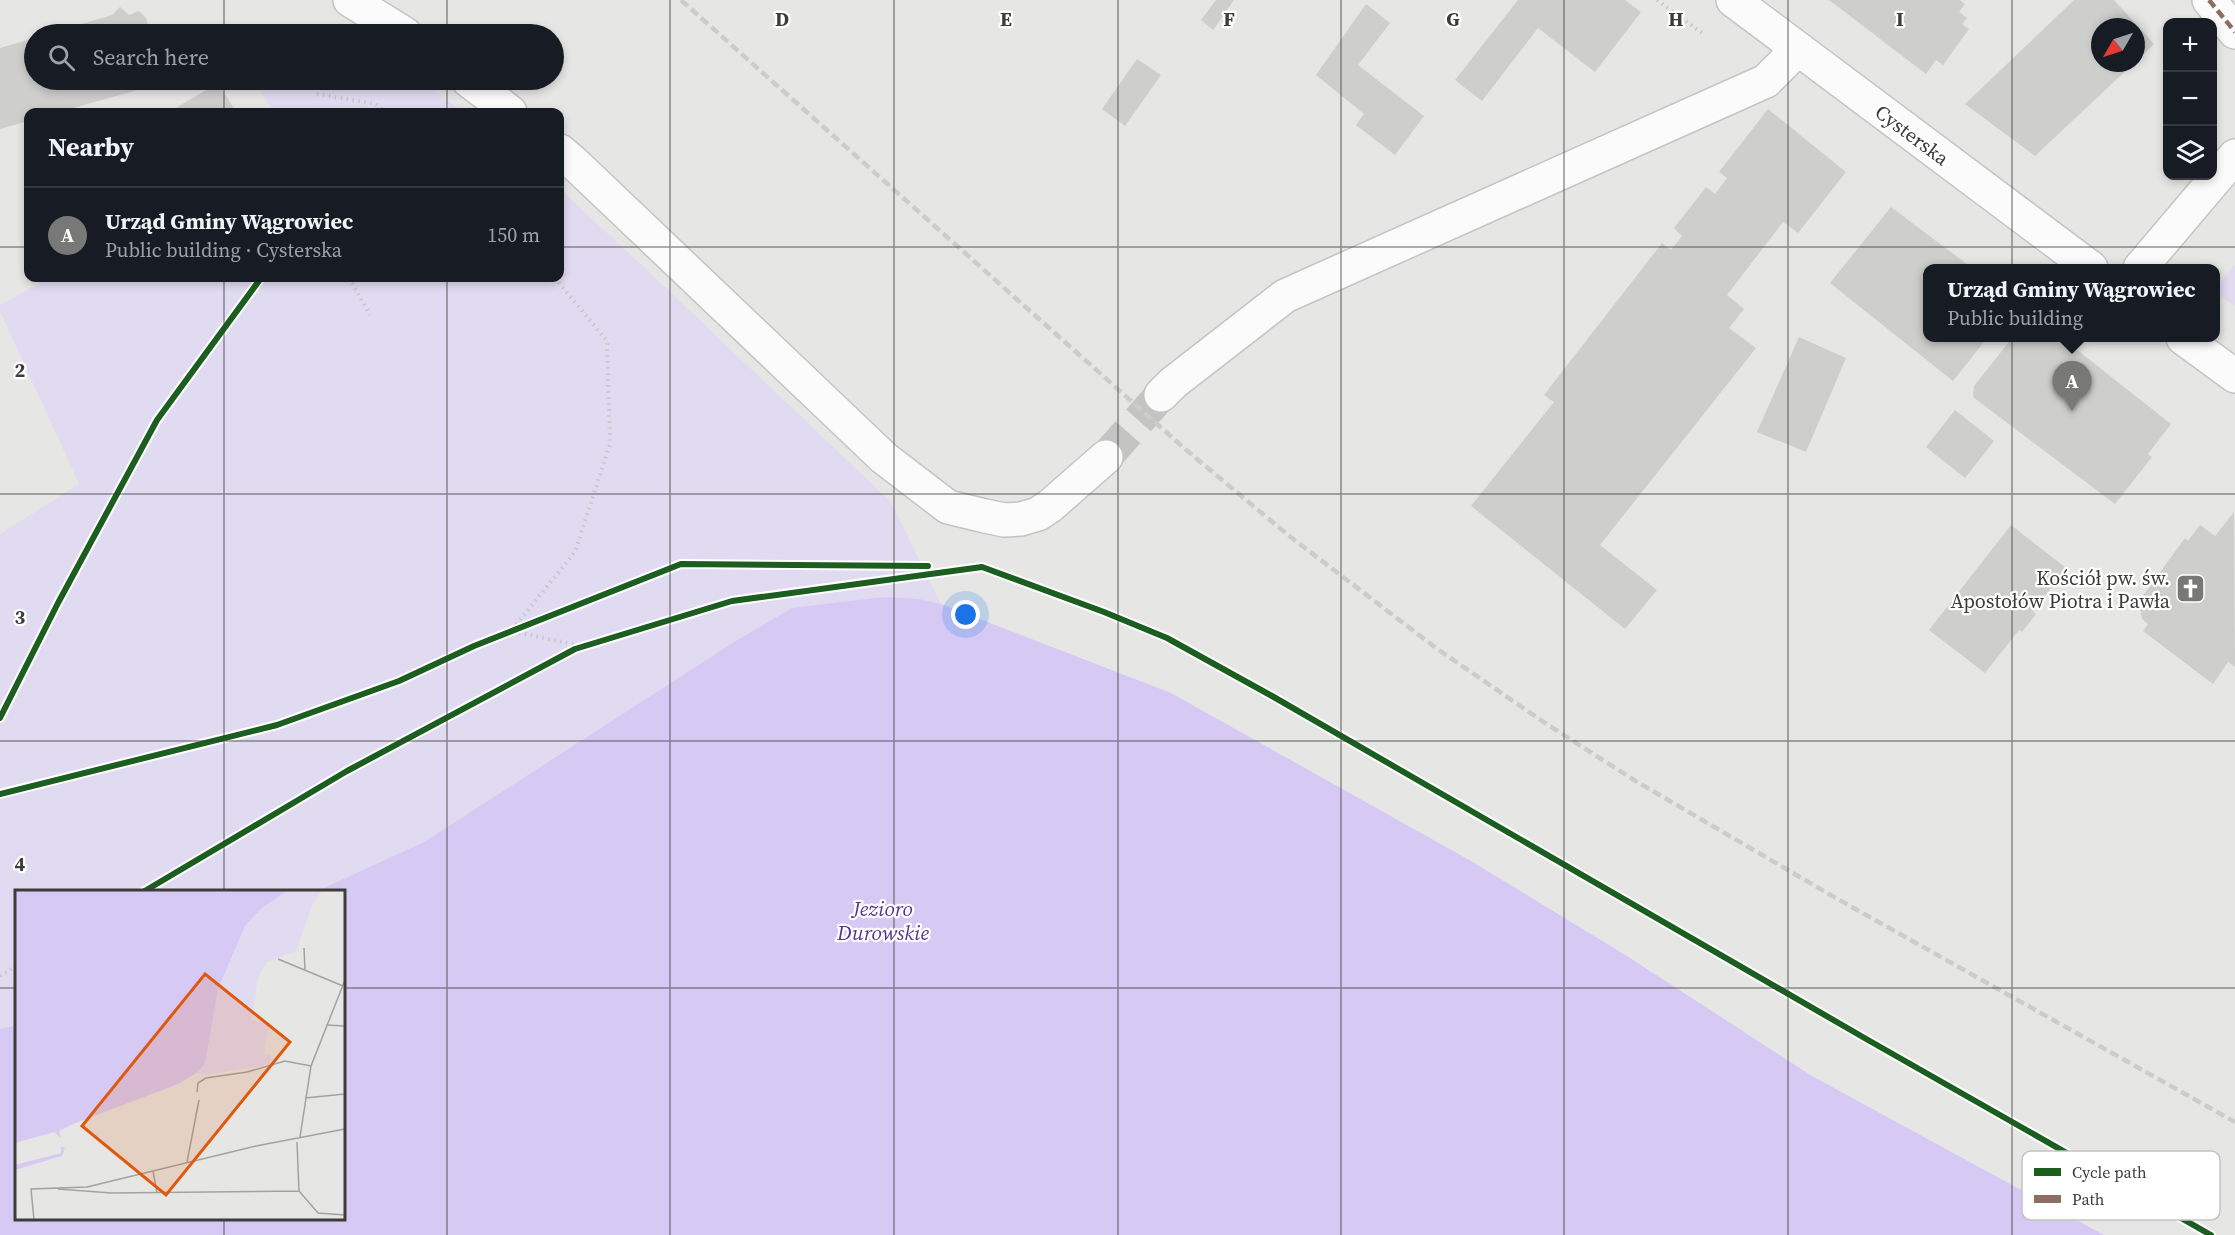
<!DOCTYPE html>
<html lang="en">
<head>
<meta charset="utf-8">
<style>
  body { margin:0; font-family:"Source Serif 4",serif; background:#20242c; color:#f1f3f6 }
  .controls { position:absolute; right:18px; top:18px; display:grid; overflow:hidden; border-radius:12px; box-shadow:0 3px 9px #0003 }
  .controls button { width:54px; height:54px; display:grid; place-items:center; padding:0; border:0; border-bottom:2px solid #363941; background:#171b24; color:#f1f3f6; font:30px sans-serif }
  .compass { position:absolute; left:2091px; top:18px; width:54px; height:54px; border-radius:50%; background:#171b24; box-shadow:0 3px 9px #0003; rotate:231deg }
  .you { position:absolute; left:966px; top:615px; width:21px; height:21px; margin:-15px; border:4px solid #fff; border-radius:50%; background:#1a73e8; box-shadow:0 0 0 9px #1a73e833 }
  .badge { display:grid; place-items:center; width:39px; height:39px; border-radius:50%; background:#787876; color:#fff; font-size:20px; font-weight:700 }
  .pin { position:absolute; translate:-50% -50px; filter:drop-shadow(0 2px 3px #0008) }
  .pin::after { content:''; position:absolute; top:32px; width:21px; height:18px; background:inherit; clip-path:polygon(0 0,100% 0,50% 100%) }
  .popup { position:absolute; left:1923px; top:264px; width:297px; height:78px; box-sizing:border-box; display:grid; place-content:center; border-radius:12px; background:#171b24; filter:drop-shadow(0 2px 4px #0005); font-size:20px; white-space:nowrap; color:#9ea1a6 }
  .popup b { font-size:22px; color:#f1f3f6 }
  .popup::after { content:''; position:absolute; left:50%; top:100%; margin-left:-12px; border:12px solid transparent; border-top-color:#171b24 }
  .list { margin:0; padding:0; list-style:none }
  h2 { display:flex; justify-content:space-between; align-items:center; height:78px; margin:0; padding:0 24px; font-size:26px }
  h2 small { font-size:20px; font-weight:400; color:#9ea1a6 }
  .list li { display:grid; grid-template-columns:39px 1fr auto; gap:18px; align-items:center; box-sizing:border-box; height:96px; padding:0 24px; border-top:2px solid #363941 }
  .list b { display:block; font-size:22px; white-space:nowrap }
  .list p { margin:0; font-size:20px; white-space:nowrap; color:#9ea1a6 }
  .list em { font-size:20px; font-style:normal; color:#9ea1a6 }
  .icon { flex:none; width:33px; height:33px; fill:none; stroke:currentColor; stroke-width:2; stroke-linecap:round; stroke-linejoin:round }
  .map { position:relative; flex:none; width:2235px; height:1235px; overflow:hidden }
  .search { position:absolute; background:#171b24; box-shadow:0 3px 9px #0003; left:24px; top:24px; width:540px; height:66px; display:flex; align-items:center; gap:15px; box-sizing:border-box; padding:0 21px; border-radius:33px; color:#9ea1a6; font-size:22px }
  .panel { position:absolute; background:#171b24; box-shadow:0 3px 9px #0003; left:24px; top:108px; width:540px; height:174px; border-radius:12px }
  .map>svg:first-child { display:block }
  .green { fill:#e1dbf1 }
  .water { fill:#d6caf5 }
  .building { fill:#cecfcd }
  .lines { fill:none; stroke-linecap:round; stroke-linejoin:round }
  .street-tunnel { stroke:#c4c5c2; stroke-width:33; stroke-dasharray:33 16; stroke-linecap:butt }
  .street-casing { stroke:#c4c4c3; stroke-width:36 }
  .secondary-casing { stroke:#c4c4c3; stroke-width:36 }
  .path { stroke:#c7c7c7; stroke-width:4; stroke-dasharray:1.5 4.5; stroke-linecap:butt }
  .street { stroke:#fbfbfb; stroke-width:33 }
  .secondary { stroke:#fbfbfb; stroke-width:33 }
  .rail { stroke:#cccdcb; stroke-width:4.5; stroke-dasharray:9 4.5; stroke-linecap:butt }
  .quiet { stroke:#8d6e63; stroke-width:4.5; stroke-dasharray:9 4.5; stroke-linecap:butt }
  .cycleway-casing { stroke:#fff; stroke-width:10 }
  .cycleway { stroke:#1b5e20; stroke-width:6 }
  .grid { fill:none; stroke:#3c3c3a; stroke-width:1.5; stroke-opacity:0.55 }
  .labels { text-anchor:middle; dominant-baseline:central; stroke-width:4.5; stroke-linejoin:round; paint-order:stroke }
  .street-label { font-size:20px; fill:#3c3c3a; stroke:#fff }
  .poi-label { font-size:20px; fill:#3c3c3a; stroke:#fff; text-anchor:end }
  .water-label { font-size:21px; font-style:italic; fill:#57358e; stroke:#fff }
  .inset-road { fill:none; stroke:#a2a3a0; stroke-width:1.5 }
  .view { fill:#df580e; fill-opacity:0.15; stroke:#df580e; stroke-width:3 }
  .inset-edge { fill:none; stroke:#3c3c3a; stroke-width:3 }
  .key { fill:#fff; stroke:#c4c4c4; stroke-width:1.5 }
  .key-label { font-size:16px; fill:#3c3c3a }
  .grid-label { font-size:20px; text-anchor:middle; font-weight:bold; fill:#3c3c3a; stroke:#fff; stroke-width:4.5; stroke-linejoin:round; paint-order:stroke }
</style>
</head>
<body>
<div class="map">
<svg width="2235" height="1235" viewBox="0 0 2235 1235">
  <rect width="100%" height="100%" fill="#e6e7e4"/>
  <g class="green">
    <path d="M254,80H420L463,112H273Z"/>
    <path d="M560,189L663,285L891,502L941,604L734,642L424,842L317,891L16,892V1025L0,1029V534L79,484L0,311V305L49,278H560Z"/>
    <path d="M2235,264V306L2221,296L2217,286Z"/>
  </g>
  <path class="water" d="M884,597L919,599L941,604L1171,693L1471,861L1627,956L1812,1076L2104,1235H0V1029L16,1025V1218H344V892L317,891L424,842L734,642L792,608Z"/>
  <g class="building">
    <path d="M1216,0H1234L1213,30L1201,20Z"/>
    <path d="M1518,0H1625L1641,12L1595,72L1538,28L1482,101L1455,80Z"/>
    <path d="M1829,0H1960L1965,4L1959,12L1967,18L1962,24L1969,29L1943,65L1936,60L1926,74Z"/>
    <path d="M2074,0H2114L2154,44L2136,61V27H2100V63H2134L2035,156L1965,104Z"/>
    <path d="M1366,4L1390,23L1358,65L1424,116L1395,155L1356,125L1364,114L1316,75Z"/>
    <path d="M120,7L129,15L139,11L146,18L148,25L145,30L150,34H48L112,15Z"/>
    <path d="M34,38V80H135L138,90L59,112H28V121L0,129V48Z"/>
    <path d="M1137,59L1161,75L1125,126L1102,109Z"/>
    <path d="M218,83L236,112H169Z"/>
    <path d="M1768,109L1846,172L1798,233L1783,222L1727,295L1744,309L1729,328L1756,348L1600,545L1657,590L1625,629L1471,506L1554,402L1544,395L1662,243L1671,250L1682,236L1674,228L1706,187L1715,194L1727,178L1719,172Z"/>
    <path d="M1891,207L1972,268H1928V338H1987L1953,381L1830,283Z"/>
    <path d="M1799,337L1846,358L1806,452L1757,432Z"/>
    <path d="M2012,338H2062L2171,424L2148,454L2152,457L2115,504L1973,397L1974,386Z"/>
    <path d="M1955,410L1994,441L1965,478L1926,447Z"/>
    <path d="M2234,512L2235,667L2228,662L2213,684L2143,631L2148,624L2142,619L2139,601L2185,538L2188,541L2200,525L2215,536Z"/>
    <path d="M2011,525L2066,568L2033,612L2036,614L2022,632L2019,630L1985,673L1929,630Z"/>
  </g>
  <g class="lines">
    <path class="street-tunnel" d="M1106,457L1161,395"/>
    <defs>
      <g id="street">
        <path d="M350,0L405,34"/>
        <path d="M2209,0L2235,32"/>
        <path d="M468,80L510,112"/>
        <path d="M560,151L573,162L884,458L948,507L985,516L1004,520L1021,519L1038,514L1050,506L1106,457"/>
        <path d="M2140,268L2235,156"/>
        <path d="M1161,395L1173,383L1285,296L1766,81L1798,49"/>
      </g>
      <g id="secondary">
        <path d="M1733,0L2091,268"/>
        <path d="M2183,338L2235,376"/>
      </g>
    </defs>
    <use href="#street" class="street-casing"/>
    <use href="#secondary" class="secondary-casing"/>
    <g class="path">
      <path d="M1657,0L1702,33"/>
      <path d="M317,94L376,104L385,112"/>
      <path d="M349,278L370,315"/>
      <path d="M555,278L607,341L610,444L575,552L511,631L582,646"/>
      <path d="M143,892L347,771L575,649L732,601L982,567L1104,612L1167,638L1272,696L1868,1040L2211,1235"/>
      <path d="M0,976L16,966"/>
    </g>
    <use href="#street" class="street"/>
    <use href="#secondary" class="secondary"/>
    <path class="rail" d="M681,0L1185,449L1288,535L1436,648L1545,723L1634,780L1834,897L2235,1122"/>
    <path class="quiet" d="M2209,0L2235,32"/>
    <defs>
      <g id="cycleway">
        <path d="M0,718L58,603L157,420L261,278"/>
        <path d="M0,794L277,725L399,681L474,646L681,564L928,566"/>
        <path d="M143,892L347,771L575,649L732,601L982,567L1104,612L1167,638L1272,696L1868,1040L2211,1235"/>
      </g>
    </defs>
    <use href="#cycleway" class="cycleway-casing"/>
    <use href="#cycleway" class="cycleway"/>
  </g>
  <path class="grid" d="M224,0V34M447,0V34M670,0V1235M894,0V1235M1118,0V1235M1341,0V1235M1564,0V1235M1788,0V1235M2012,0V1235M224,80V112M447,80V112M0,247H28M560,247H2235M224,278V892M447,278V1235M0,494H2235M0,741H2235M0,988H16M344,988H2235M224,1218V1235"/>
  <defs>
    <symbol id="church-square" viewBox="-11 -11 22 22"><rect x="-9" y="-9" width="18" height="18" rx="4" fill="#787876" stroke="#fff"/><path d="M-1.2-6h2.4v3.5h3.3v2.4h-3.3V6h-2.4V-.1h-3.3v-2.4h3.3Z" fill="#fff"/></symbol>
  </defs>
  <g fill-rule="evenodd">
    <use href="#church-square" x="2174" y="572" width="33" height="33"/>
  </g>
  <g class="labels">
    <g class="street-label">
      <text transform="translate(1912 135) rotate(37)">Cysterska</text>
    </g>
    <g class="poi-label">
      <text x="2170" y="578">Kościół pw. św.<tspan x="2170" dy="23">Apostołów Piotra i Pawła</tspan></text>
    </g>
    <g class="water-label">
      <text x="883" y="908">Jezioro<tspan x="883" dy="24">Durowskie</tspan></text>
    </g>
  </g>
  <g transform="translate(15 890)">
    <rect width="330" height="330" fill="#e6e7e4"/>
    <path d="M274,0H307L297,16L281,61L252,72L243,87L237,130L254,135L249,164L256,165L255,174L191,185L182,183L190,167L203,99L230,36L247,18Z" fill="#e1dbf1"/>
    <path d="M0,0H274L247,18L230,36L203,99L190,173L183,182L163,194L58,234L44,241L46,248L39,242L0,253ZM46,256L50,258L47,266L0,280V275L46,263Z" fill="#d6caf5"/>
    <path class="inset-road" d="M289,58L290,80M263,69L328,96M311,135L330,136M182,202L183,193L191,188L232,182L270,171L296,176M290,208L330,204M285,247L296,176L330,90M282,252L284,301L303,323L330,325M172,272L184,210M138,281L142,303M43,299L96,303L284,301M19,330L16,299L72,297L241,256L330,239"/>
    <path class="view" d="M190,84L275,152L151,305L67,236Z"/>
    <rect width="330" height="330" class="inset-edge"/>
  </g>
  <rect x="2022" y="1151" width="198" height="69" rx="9" class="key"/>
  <rect x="2034" y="1168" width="27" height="8" fill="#1b5e20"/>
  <rect x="2034" y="1195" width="27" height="8" fill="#8d6e63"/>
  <g class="key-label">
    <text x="2072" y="1178">Cycle path</text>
    <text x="2072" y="1205">Path</text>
  </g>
  <g class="grid-label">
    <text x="782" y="26">D</text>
    <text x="1006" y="26">E</text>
    <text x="1229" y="26">F</text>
    <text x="1453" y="26">G</text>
    <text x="1676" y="26">H</text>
    <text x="1900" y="26">I</text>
    <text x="20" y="377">2</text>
    <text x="20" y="624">3</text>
    <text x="20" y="871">4</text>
  </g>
</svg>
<div class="controls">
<button>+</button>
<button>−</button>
<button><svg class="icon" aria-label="layers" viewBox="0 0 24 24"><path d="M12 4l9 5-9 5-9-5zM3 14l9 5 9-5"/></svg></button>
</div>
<svg class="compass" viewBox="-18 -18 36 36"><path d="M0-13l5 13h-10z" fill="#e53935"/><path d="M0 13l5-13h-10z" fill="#9ea1a6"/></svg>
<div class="you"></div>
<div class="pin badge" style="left:2072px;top:411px">A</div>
<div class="popup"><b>Urząd Gminy Wągrowiec</b>Public building</div>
<div class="search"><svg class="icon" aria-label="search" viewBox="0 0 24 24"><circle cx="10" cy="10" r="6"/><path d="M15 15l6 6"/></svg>Search here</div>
<section class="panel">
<h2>Nearby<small></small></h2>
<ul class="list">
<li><span class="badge">A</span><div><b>Urząd Gminy Wągrowiec</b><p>Public building · Cysterska</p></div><em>150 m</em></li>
</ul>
</section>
</div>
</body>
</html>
